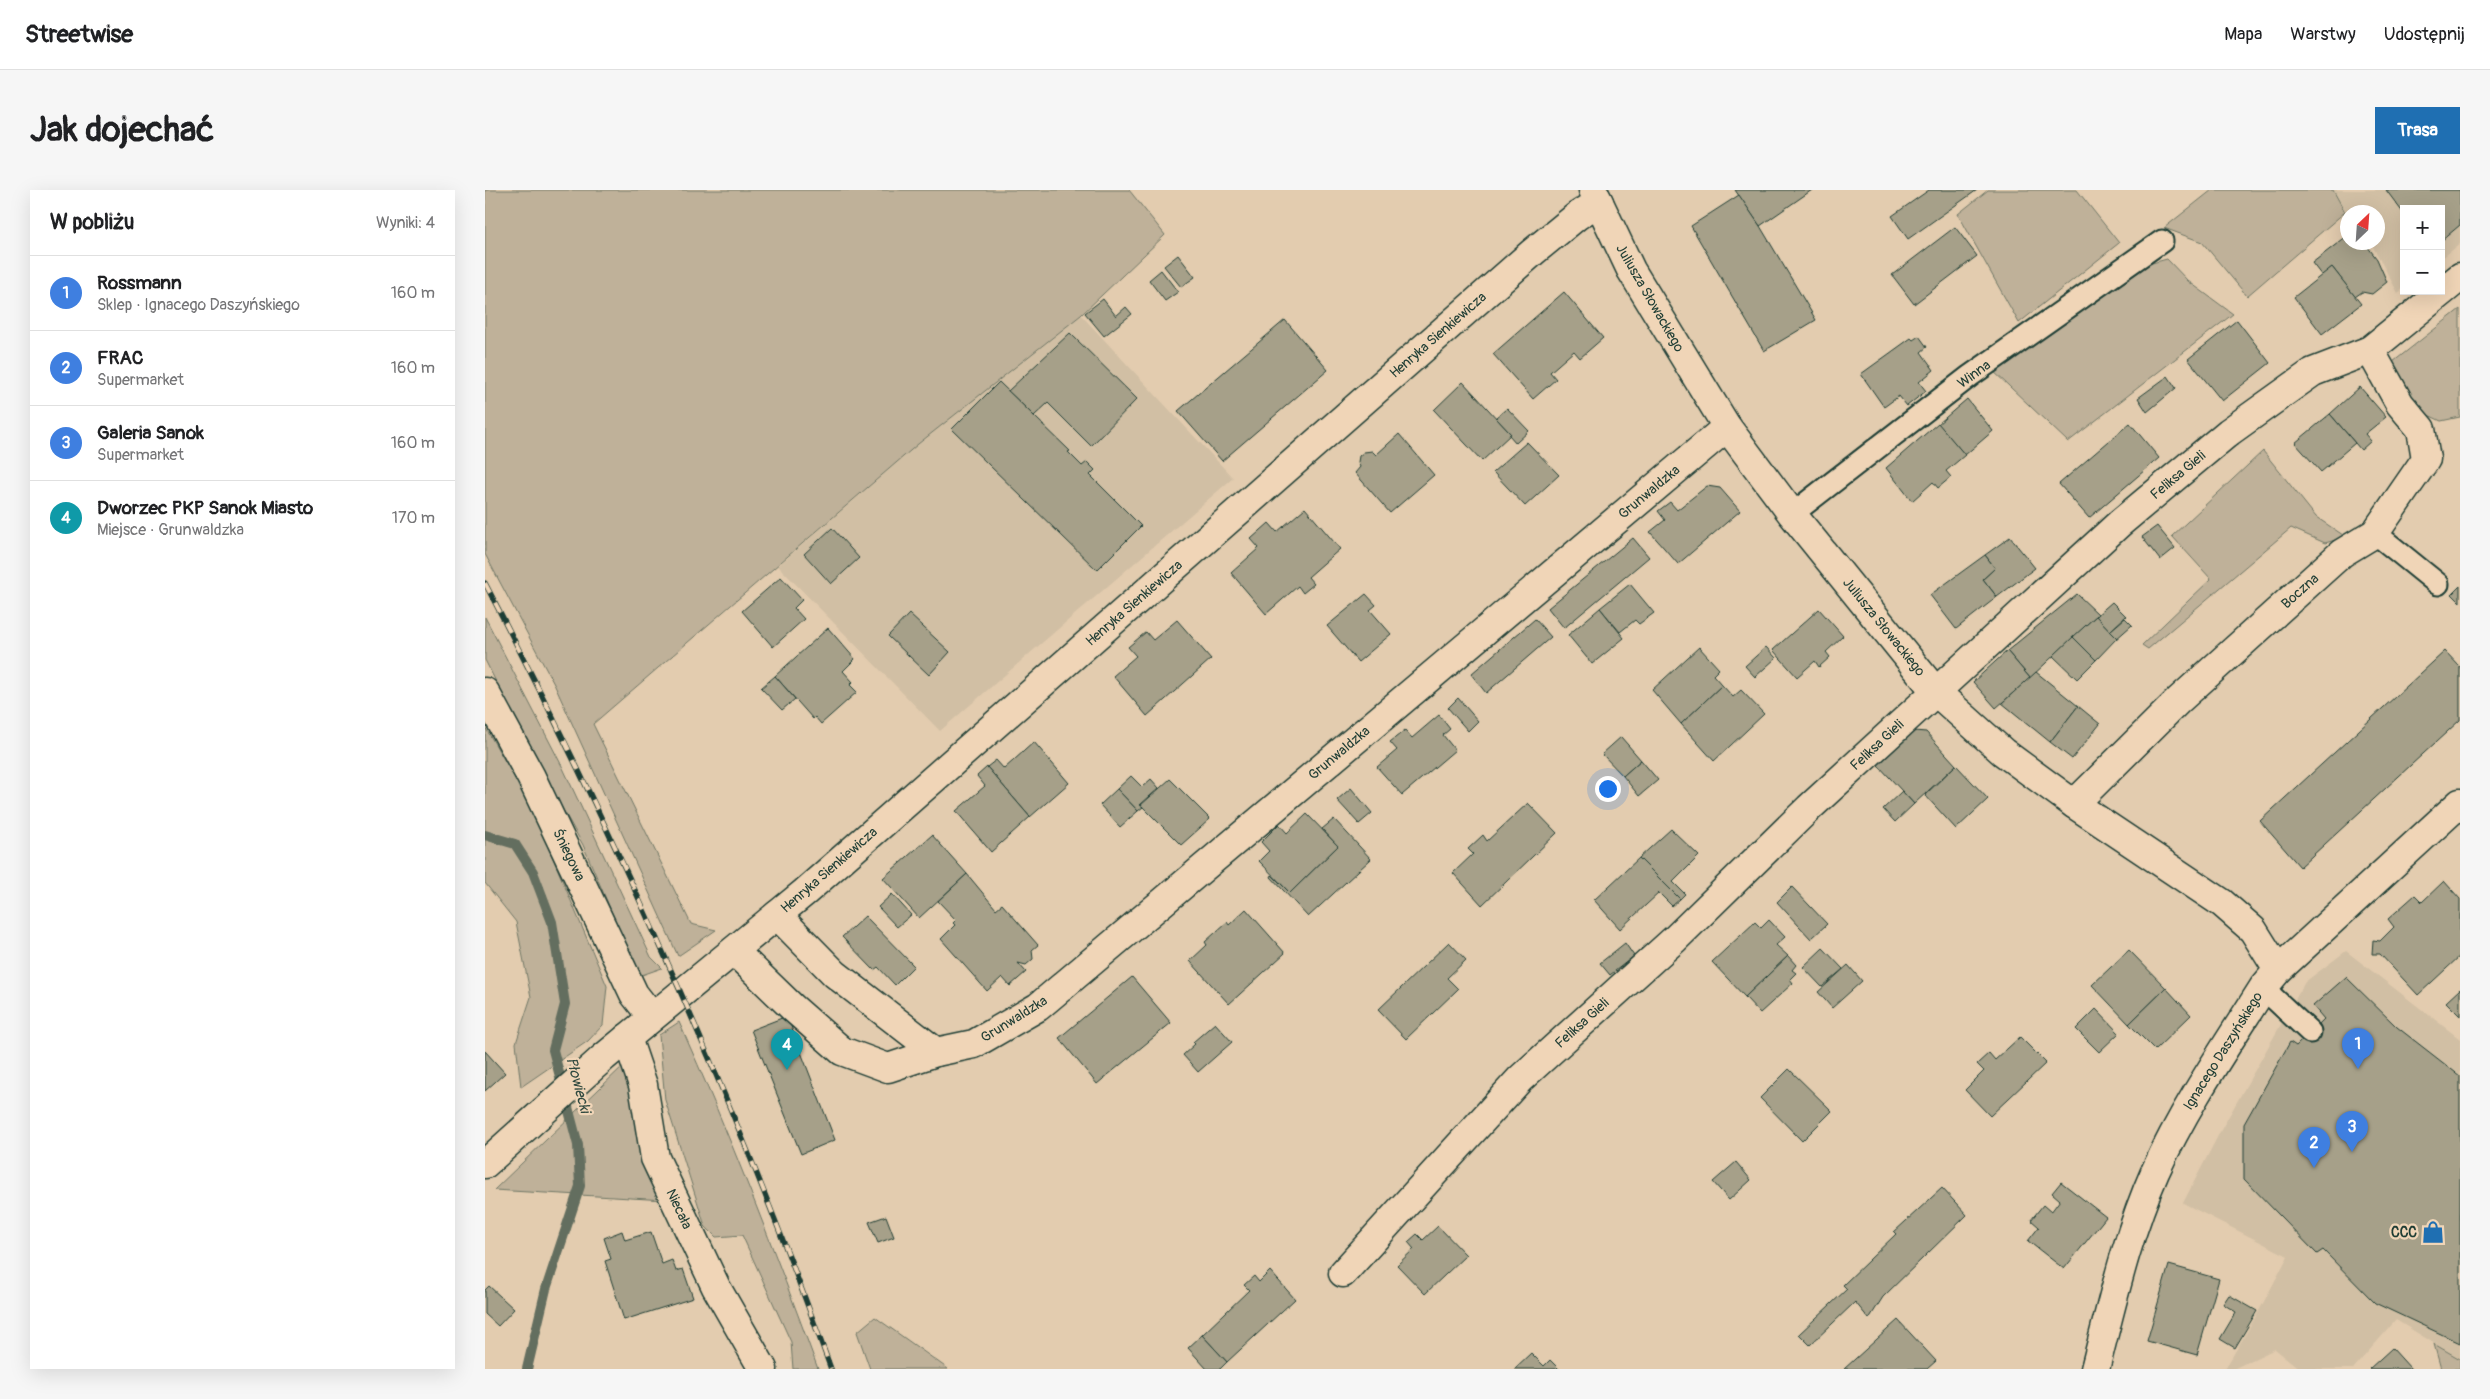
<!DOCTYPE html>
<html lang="pl">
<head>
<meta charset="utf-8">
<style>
  body { margin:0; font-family:Pangolin,sans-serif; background:#f6f6f6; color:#202124 }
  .controls { position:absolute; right:15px; top:15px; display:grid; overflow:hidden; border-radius:0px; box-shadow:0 5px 20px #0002 }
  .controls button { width:45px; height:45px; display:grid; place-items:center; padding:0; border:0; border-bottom:1px solid #e0e0e0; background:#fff; color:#202124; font:25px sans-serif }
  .compass { position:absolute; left:1855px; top:15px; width:45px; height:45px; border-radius:50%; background:#fff; box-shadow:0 5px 20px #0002; rotate:25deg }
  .you { position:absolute; left:1122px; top:598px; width:18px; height:18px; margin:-12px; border:4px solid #fff; border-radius:50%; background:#1a73e8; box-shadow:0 0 0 8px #1a73e833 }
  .badge { display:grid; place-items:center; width:32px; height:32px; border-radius:50%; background:#1f6fb2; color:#fff; font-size:16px; font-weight:700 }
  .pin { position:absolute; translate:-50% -41px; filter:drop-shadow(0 1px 2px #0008) }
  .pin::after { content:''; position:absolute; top:26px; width:18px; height:15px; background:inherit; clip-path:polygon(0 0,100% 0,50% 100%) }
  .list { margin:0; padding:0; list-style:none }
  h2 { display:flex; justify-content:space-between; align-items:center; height:65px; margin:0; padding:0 20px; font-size:21px }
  h2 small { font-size:16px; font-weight:400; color:#757577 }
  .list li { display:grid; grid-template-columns:32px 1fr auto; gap:15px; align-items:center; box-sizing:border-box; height:75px; padding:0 20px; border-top:1px solid #e0e0e0 }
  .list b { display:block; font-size:19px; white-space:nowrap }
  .list p { margin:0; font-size:16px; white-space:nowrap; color:#757577 }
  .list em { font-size:16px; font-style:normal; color:#757577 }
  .map { position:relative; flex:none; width:1975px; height:1179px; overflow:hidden; border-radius:0px }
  header { display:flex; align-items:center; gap:30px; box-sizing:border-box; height:70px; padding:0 25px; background:#fff; border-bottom:1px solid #e0e0e0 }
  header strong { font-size:24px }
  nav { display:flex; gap:28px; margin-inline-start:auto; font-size:18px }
  .intro { display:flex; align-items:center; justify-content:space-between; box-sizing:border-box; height:120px; padding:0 30px }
  h1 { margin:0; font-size:35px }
  .button { padding:12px 22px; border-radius:0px; background:#1f6fb2; color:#fff; font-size:18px; font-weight:700 }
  main { display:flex; gap:30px; padding:0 30px }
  aside { flex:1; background:#fff; border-radius:0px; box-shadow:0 5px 20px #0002 }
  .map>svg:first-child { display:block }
  .built { fill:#d1bfa4 }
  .green { fill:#bfb199; stroke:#6f7766 }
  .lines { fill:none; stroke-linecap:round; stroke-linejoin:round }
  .stream { stroke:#636e5f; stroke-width:10 }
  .building { fill:#a6a089; stroke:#1f3d34 }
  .service-casing { stroke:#1f3d34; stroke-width:25 }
  .minor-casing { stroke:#1f3d34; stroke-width:31 }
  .tertiary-casing { stroke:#1f3d34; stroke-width:31 }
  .service { stroke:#f0d5b7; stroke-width:21 }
  .minor { stroke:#f0d5b7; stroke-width:28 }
  .tertiary { stroke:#f0d5b7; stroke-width:28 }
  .rail-casing { stroke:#1f3d34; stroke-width:5.5 }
  .rail { stroke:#f0d5b7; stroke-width:4; stroke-dasharray:11; stroke-linecap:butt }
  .labels { text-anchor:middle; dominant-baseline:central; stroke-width:4.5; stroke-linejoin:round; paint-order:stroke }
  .street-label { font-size:14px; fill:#1f3d34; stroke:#f0d5b7 }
  .poi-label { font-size:14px; font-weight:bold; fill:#1f3d34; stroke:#f0d5b7; text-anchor:end }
  .water-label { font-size:15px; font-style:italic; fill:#30493f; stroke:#f0d5b7 }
</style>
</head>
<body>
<header>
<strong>Streetwise</strong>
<nav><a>Mapa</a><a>Warstwy</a><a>Udostępnij</a></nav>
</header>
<div class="intro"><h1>Jak dojechać</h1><a class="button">Trasa</a></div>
<main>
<aside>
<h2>W pobliżu<small>Wyniki: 4</small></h2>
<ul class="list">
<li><span class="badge" style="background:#3f7fe0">1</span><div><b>Rossmann</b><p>Sklep · Ignacego Daszyńskiego</p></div><em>160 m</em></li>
<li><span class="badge" style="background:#3f7fe0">2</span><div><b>FRAC</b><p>Supermarket</p></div><em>160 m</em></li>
<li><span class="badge" style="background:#3f7fe0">3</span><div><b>Galeria Sanok</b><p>Supermarket</p></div><em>160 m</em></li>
<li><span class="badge" style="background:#0f9aa8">4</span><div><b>Dworzec PKP Sanok Miasto</b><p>Miejsce · Grunwaldzka</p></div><em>170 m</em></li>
</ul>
</aside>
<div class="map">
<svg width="1975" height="1179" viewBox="0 0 1975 1179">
  <rect width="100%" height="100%" fill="#e3ccaf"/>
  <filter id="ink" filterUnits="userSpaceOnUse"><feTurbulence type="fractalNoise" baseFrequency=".02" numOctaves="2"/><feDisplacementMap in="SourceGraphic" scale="10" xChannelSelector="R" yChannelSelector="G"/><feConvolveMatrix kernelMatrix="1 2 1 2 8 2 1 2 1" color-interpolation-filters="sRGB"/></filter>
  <g filter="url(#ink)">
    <g class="built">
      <path d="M1848,0H1975V54L1956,69V19H1919V98L1913,103L1886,53L1892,52V22H1870L1867,18L1860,22Z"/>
      <path d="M596,125L748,288L455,541L293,376L433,254Z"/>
      <path d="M1861,761L1975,849V1169L1911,1130L1868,1179H1815L1790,1159L1748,1179H1740L1774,1121L1803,1066L1698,1013L1736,940L1820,792Z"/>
    </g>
    <g class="green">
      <path d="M0,0H644L680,45L596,125L433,254L108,534L206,734L231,740L193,766L70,496L0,364Z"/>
      <path d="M1503,0H1592L1634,53L1534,133L1473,24Z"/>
      <path d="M1727,0H1848L1860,22L1762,106L1717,52L1679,38Z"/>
      <path d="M1682,69L1703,91L1748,124L1583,252L1506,179L1656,76Z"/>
      <path d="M1975,119V227L1956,231L1937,222L1909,185L1908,172Z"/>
      <path d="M1778,261L1831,327L1861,347L1840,353L1806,338L1663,459L1657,455L1726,389L1687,346Z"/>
      <path d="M0,427L78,578L166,767L177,778L154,786L98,655L55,579L0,470Z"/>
      <path d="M0,537L45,614L122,796L118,835L103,851L36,897L31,853L46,807L31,732L0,693Z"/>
      <path d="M194,832C245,945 290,1062 333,1179H308L306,1152L257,1045L231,1047L220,1036L180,910L174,845Z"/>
      <path d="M141,873L180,1010L9,1000Z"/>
      <path d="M390,1127L463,1179H385L372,1142Z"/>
      <path d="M1949,1154L1975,1169V1179H1956Z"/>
    </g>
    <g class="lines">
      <path class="stream" d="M0,645L30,654L48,682L67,732L80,814L68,860L93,955L95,996L61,1099L42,1179"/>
    </g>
    <g class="building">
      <path d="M1250,0H1327L1275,36Z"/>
      <path d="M1444,0H1492L1423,49L1407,26Z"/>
      <path d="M1901,0H1975V35L1956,51V19H1919V24Z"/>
      <path d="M1254,5L1275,36L1331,130L1279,161L1206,36Z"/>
      <path d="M1470,37L1492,66L1429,114L1407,85Z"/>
      <path d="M1862,46V52H1879L1892,69L1902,92L1887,104L1877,102L1870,107L1847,77L1837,86L1827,73Z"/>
      <path d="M693,65L710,87L696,97L679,76Z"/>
      <path d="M1847,77L1876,114L1837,144L1809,107Z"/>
      <path d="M676,80L693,102L680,111L664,90Z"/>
      <path d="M1079,102L1118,148L1095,168L1089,161L1065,182L1071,189L1048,209L1008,164Z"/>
      <path d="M618,109L631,126L641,117L647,124L619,146L600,123Z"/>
      <path d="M800,130L843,180L737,271L693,221Z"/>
      <path d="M1752,130L1785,173L1737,211L1703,169Z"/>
      <path d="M585,143L652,209L606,256L563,213L549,226L523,201Z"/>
      <path d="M1434,146L1442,157L1436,162L1449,180L1434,192L1441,201L1422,216L1414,206L1399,217L1376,184L1426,148L1428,150Z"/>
      <path d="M1683,186L1691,198L1662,222L1653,208Z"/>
      <path d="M514,192L585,261L583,262L597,276L602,272L610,280L605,285L656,336L612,380L467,239Z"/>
      <path d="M978,192L1026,244L997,271L949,220Z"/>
      <path d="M1875,197L1901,227L1880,244L1886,251L1876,260L1845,224Z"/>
      <path d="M1482,209L1508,241L1480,265L1453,234Z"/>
      <path d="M1022,218L1044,241L1031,253L1024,245L1026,244L1011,228Z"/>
      <path d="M1845,224L1870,253L1836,282L1810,253Z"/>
      <path d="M1453,233L1480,265L1461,281L1466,287L1453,298L1448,292L1427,311L1401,278Z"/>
      <path d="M1645,233L1674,268L1604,328L1574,294Z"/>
      <path d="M914,244L949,285L905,323L870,283L875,277L873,272L874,266L879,262L887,261L891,265Z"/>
      <path d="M1042,252L1074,285L1040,316L1008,282Z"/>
      <path d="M1222,296L1235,298L1255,321L1193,374L1165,342L1180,330L1173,321L1185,312L1192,320Z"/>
      <path d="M820,318L855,359L823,387L829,394L818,403L813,396L781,424L746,383L774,358L766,349L784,333L792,342Z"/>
      <path d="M1672,336L1690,358L1675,370L1657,347Z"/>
      <path d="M347,338L374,368L346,394L319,364Z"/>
      <path d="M1525,347L1550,378L1512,407L1498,389L1510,378L1500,365Z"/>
      <path d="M1148,348L1164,367L1079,438L1063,418Z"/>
      <path d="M1500,365L1510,378L1498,389L1512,407L1471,439L1445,405Z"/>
      <path d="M296,387L317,410L309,418L319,429L288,457L257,421Z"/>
      <path d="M1145,394L1169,423L1154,434L1150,430L1135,442L1115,418Z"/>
      <path d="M1975,396V412L1967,404Z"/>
      <path d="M881,404L891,415L885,420L906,444L873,472L842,436Z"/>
      <path d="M1592,404L1613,424L1545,488L1522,461Z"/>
      <path d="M1627,412L1641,426L1625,441L1611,426Z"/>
      <path d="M1115,418L1139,448L1107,474L1083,445Z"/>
      <path d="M1334,419L1358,446L1341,462L1345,467L1334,477L1330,471L1312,487L1288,460Z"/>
      <path d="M424,424L465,462L444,485L403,446Z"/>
      <path d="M1611,426L1632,448L1611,470L1588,447Z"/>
      <path d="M1640,428L1647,435L1630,450L1632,448L1625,441Z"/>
      <path d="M1050,429L1066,447L1001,503L986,484Z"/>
      <path d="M692,430L726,469L662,526L628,486L651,466L643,457L661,442L668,450Z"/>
      <path d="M343,438L370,469L358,481L368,492L365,495L372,502L336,534L330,527L328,529L290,486Z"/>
      <path d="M1588,447L1611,470L1592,489L1568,466Z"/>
      <path d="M1214,457L1234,479L1228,485L1237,495L1196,534L1167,500Z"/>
      <path d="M1281,457L1291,468L1270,487L1260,476Z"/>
      <path d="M1522,461L1545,488L1511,518L1488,492Z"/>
      <path d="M1960,461L1975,477V530L1815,677L1775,631Z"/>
      <path d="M1551,482L1593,516L1565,552L1517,513Z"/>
      <path d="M290,486L310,509L297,520L276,498Z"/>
      <path d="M1237,495L1248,507L1256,500L1279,524L1229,571L1196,534Z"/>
      <path d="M973,508L993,531L983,541L963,518Z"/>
      <path d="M1593,516L1615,534L1587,569L1565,552Z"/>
      <path d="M954,525L965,539L958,545L970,560L917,605L892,577L912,560L905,552L920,540L927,548Z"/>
      <path d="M1429,541L1441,542L1471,575L1429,614L1393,575Z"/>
      <path d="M1136,547L1156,570L1138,586L1117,564Z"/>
      <path d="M549,552L584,593L545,627L502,577L511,570L519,579Z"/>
      <path d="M1156,570L1173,590L1154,606L1138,586Z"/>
      <path d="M1471,575L1503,609L1471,639L1440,605Z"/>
      <path d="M502,577L545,627L506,662L471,621L500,596L492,586Z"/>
      <path d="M646,586L657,597L666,589L674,598L655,615L658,617L653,621L632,599Z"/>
      <path d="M685,589L725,629L696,655L656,615Z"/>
      <path d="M866,598L887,623L874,634L852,610Z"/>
      <path d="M632,599L653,621L635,637L615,615Z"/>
      <path d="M1417,601L1429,614L1410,632L1398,619Z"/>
      <path d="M1043,613L1072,643L997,715L968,683L988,664L983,659L998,645L1002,651Z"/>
      <path d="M822,624L853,656L805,703L774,671L784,661L776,652L794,634L802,643Z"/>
      <path d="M849,629L886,669L823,727L786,687L787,685L805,703L853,656L837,639Z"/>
      <path d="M1186,639L1214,666L1188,692L1200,704L1195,709L1154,668Z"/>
      <path d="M447,645L482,684L434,728L398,688Z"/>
      <path d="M1154,668L1195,709L1187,716L1174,703L1135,739L1109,710Z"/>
      <path d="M482,684L511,719L517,714L553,755L547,760L548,769L541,775L533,773L541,782L525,796L517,787L502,801L456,749L470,735L468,733L471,730L453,711Z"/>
      <path d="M1959,691L1975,709V766L1933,805L1895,764H1887L1888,750L1895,751L1909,737L1903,729L1930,705L1937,712Z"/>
      <path d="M1307,697L1342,734L1326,749L1292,712Z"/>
      <path d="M407,704L426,725L412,737L393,717Z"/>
      <path d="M761,719L800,763L744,814L705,771L722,755L720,752L742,732L744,735Z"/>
      <path d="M380,726L429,776L410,795L393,777L389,780L357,747Z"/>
      <path d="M1284,730L1300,747L1291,755L1303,766L1260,807L1227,772L1270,732L1276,738Z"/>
      <path d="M964,752L981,770L962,788L973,799L921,849L893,820Z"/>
      <path d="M1140,753L1149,766L1125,785L1115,773Z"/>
      <path d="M1338,758L1358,779L1337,797L1318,777Z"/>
      <path d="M1644,760L1681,798L1644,834L1607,795Z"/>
      <path d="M1303,766L1311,775L1307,780L1311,783L1305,789L1308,793L1275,823L1260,807Z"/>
      <path d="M1363,775L1377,791L1347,818L1333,802Z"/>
      <path d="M647,787L686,833L612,894L574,848Z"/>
      <path d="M1861,787L1912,837L1975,886V1153L1890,1113L1838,1060L1832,1064L1759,989V934L1805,852L1811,856L1839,829L1828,816Z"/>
      <path d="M1681,798L1706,825L1670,860L1644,834Z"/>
      <path d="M1975,799V826L1961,812Z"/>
      <path d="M1611,819L1634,843L1614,862L1591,839Z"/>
      <path d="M302,826L350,950L316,964L266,840Z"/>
      <path d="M730,833L747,852L713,882L698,865L710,854L708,852Z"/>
      <path d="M1535,847L1561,873L1505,926L1480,900L1499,881L1492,874L1504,863L1510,870Z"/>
      <path d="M0,861L20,883L0,901Z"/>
      <path d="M1304,879L1347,921L1317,951L1275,908Z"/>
      <path d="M1251,972L1266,990L1244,1010L1228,992Z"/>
      <path d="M1576,992L1621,1027L1579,1079L1543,1051L1554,1037L1546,1030L1558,1015L1566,1022L1575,1010L1567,1003Z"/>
      <path d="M1457,998L1482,1025L1398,1107L1384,1129L1370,1112L1325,1155L1314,1144L1362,1099L1358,1095L1411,1044L1409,1042Z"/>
      <path d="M401,1026L409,1047L393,1053L384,1032Z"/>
      <path d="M953,1036L981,1065L940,1104L912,1075L929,1059L923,1052L932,1044L938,1050Z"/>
      <path d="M137,1041L140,1050L166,1042L177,1074L187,1070L191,1081L198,1079L208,1108L139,1130L120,1071L126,1069L119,1048Z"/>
      <path d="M1684,1075L1734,1089L1712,1165L1662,1151Z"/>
      <path d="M785,1081L810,1109L742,1172L717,1145L764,1100L759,1095L769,1086L774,1092Z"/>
      <path d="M4,1096L29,1119L13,1136L0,1124V1100Z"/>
      <path d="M1744,1105L1772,1121L1750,1158L1735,1149L1751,1122L1738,1114Z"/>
      <path d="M1413,1130L1451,1171L1442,1179H1359Z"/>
      <path d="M717,1145L742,1172L735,1179H722L703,1158Z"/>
      <path d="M1907,1158L1926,1179H1884Z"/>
      <path d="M1046,1163L1059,1176L1065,1170L1074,1179H1029Z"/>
    </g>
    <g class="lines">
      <defs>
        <g id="service">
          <path d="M1307,324L1485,186L1677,51"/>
          <path d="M1890,343L1953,394"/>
          <path d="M1778,798L1825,842"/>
        </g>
        <g id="minor">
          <path d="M0,502L46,587L149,804L167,827"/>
          <path d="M1589,614L1694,510L1857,363L1890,343L1941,269L1936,239L1915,214L1885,160"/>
          <path d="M292,725L350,784L451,862"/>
          <path d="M249,761L308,818L357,861L403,878L451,862L489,854L553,817L1242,237"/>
          <path d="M1793,780L1975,613"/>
          <path d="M142,848L158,895L170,968L231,1097L278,1179"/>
          <path d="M0,974L119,867L320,702L1048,62L1092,26L1114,12"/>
          <path d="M858,1083L1035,889L1190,749L1324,618L1635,333L1744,242L1828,182L1885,160L1975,87"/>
        </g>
        <path id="tertiary" d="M1108,0L1146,80L1242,237L1307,324L1450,501L1518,562L1589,614L1737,713L1768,740L1793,780L1778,798C1740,858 1699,918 1670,982C1642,1045 1627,1113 1610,1179"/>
      </defs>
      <use href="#service" class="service-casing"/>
      <use href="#minor" class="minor-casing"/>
      <use href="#tertiary" class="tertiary-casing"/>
      <use href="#service" class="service"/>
      <use href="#minor" class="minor"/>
      <use href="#tertiary" class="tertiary"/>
      <defs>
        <path id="rail" d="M0,393C132,648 249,909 346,1179"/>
      </defs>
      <use href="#rail" class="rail-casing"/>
      <use href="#rail" class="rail"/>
    </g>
  </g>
  <defs>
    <symbol id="shop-bare" viewBox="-9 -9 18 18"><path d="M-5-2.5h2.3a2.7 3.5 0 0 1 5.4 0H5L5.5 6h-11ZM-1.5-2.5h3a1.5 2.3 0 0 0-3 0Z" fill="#1f6fb2" stroke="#f0d5b7" stroke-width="2.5" paint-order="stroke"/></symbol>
  </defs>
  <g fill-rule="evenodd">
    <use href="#shop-bare" x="1932" y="1026" width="32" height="32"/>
  </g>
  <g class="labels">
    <g class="street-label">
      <text transform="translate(1165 108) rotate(60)">Juliusza Słowackiego</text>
      <text transform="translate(953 145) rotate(-41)">Henryka Sienkiewicza</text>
      <text transform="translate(1489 184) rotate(-36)">Winna</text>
      <text transform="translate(1693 285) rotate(-40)">Feliksa Gieli</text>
      <text transform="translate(1164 302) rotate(-40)">Grunwaldzka</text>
      <text transform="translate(1815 401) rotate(-42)">Boczna</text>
      <text transform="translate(649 413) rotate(-41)">Henryka Sienkiewicza</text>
      <text transform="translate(1399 437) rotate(51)">Juliusza Słowackiego</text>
      <text transform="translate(1392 555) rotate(-43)">Feliksa Gieli</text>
      <text transform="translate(854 563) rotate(-40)">Grunwaldzka</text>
      <text transform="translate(84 665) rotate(64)">Śniegowa</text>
      <text transform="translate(344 680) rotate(-41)">Henryka Sienkiewicza</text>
      <text transform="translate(529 829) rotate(-32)">Grunwaldzka</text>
      <text transform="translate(1097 833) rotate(-42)">Feliksa Gieli</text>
      <text transform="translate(1738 861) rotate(-58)">Ignacego Daszyńskiego</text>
      <text transform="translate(194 1019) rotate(65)">Niecała</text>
    </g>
    <g class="poi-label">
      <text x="1932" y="1042">CCC</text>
    </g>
    <g class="water-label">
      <text transform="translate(93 895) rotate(75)">Płowiecki</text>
    </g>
  </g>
</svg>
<div class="controls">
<button>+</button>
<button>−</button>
</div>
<svg class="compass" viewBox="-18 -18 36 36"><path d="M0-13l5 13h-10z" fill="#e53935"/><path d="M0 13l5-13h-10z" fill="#757577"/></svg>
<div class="you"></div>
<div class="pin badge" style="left:1873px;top:879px;background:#3f7fe0">1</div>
<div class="pin badge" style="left:1829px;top:978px;background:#3f7fe0">2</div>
<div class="pin badge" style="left:1867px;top:962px;background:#3f7fe0">3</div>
<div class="pin badge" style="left:302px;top:880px;background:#0f9aa8">4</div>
</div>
</main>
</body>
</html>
